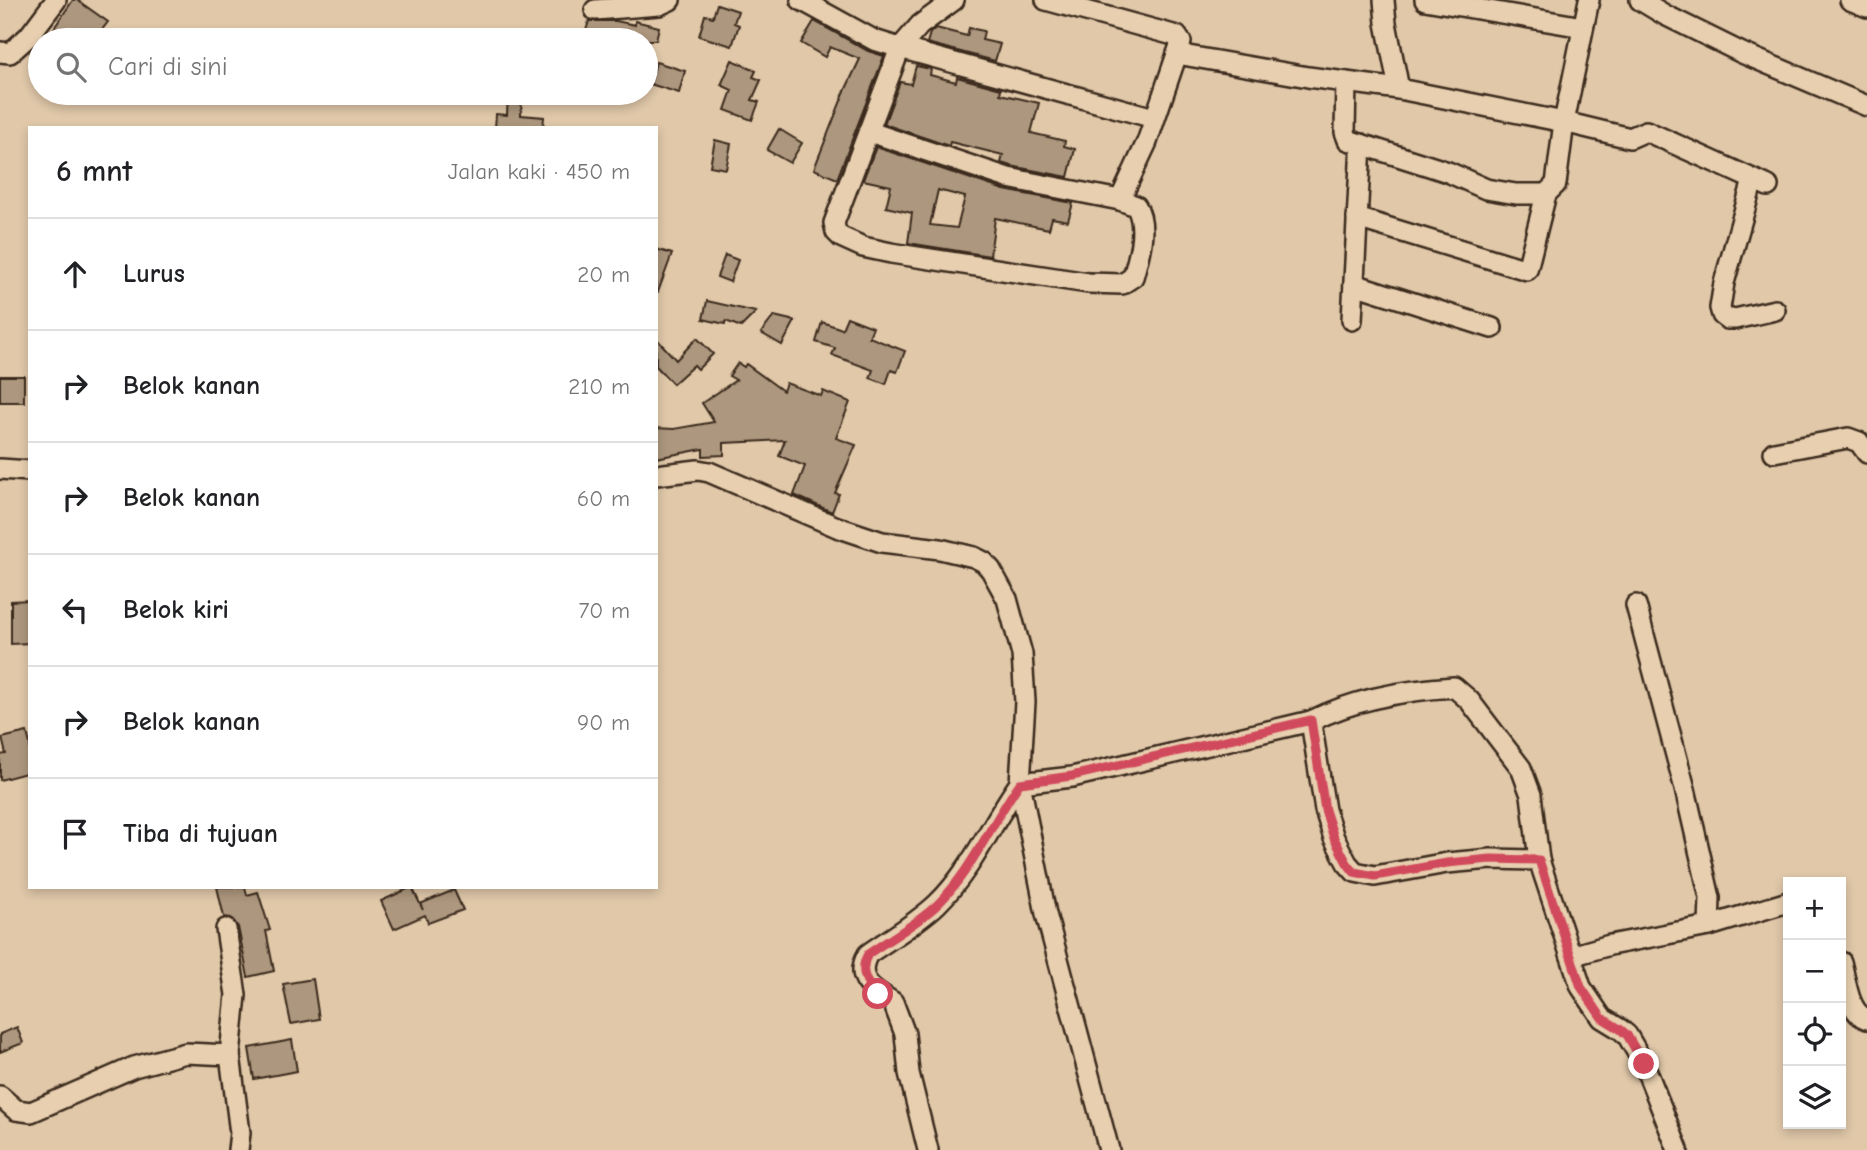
<!DOCTYPE html>
<html lang="id">
<head>
<meta charset="utf-8">
<style>
  body { margin:0; font-family:"Comic Neue",sans-serif; background:#f6f6f6; color:#202124 }
  .controls { position:absolute; right:21px; bottom:21px; display:grid; overflow:hidden; border-radius:0px; box-shadow:0 4px 10px #0003 }
  .controls button { width:63px; height:63px; display:grid; place-items:center; padding:0; border:0; border-bottom:2px solid #e0e0e0; background:#fff; color:#202124; font:35px sans-serif }
  .stop { position:absolute; width:21px; height:21px; margin:-16px; border:5px solid #d1495b; border-radius:50%; background:#fff }
  .stop.end { background:#d1495b; border-color:#fff; box-shadow:0 2px 7px #0008 }
  .list { margin:0; padding:0; list-style:none }
  h2 { display:flex; justify-content:space-between; align-items:center; height:91px; margin:0; padding:0 28px; font-size:30px }
  h2 small { font-size:23px; font-weight:400; color:#757577 }
  .list li { display:grid; grid-template-columns:46px 1fr auto; gap:21px; align-items:center; box-sizing:border-box; height:112px; padding:0 28px; border-top:2px solid #e0e0e0 }
  .list b { display:block; font-size:26px; white-space:nowrap }
  .list em { font-size:23px; font-style:normal; color:#757577 }
  .icon { flex:none; width:38px; height:38px; fill:none; stroke:currentColor; stroke-width:2; stroke-linecap:round; stroke-linejoin:round }
  .map { position:relative; flex:none; width:1867px; height:1150px; overflow:hidden }
  .search { position:absolute; background:#fff; box-shadow:0 4px 10px #0003; left:28px; top:28px; width:630px; height:77px; display:flex; align-items:center; gap:18px; box-sizing:border-box; padding:0 24px; border-radius:38px; color:#757577; font-size:26px }
  .panel { position:absolute; background:#fff; box-shadow:0 4px 10px #0003; left:28px; top:126px; width:630px; height:763px; border-radius:0px }
  .map>svg:first-child { display:block }
  .building { fill:#ad977e; stroke:#3b2a1e; stroke-width:2; fill-rule:evenodd }
  .lines { fill:none; stroke-linecap:round; stroke-linejoin:round }
  .minor-casing { stroke:#3b2a1e; stroke-width:24 }
  .minor { stroke:#e7cfaf; stroke-width:19 }
  .route { stroke:#d1495b; stroke-width:9 }
</style>
</head>
<body>
<div class="map">
<svg width="1867" height="1150" viewBox="0 0 1867 1150">
  <rect width="100%" height="100%" fill="#e0c8a9"/>
  <filter id="ink" filterUnits="userSpaceOnUse"><feTurbulence type="fractalNoise" baseFrequency=".0143" numOctaves="2"/><feDisplacementMap in="SourceGraphic" scale="14" xChannelSelector="R" yChannelSelector="G"/><feConvolveMatrix kernelMatrix="1 2 1 2 8 2 1 2 1" color-interpolation-filters="sRGB"/></filter>
  <g filter="url(#ink)">
    <g class="building">
      <path d="M73,0H77L108,22L94,40H46Z"/>
      <path d="M717,4L738,11L734,23L739,25L732,46L699,36L705,15L713,17Z"/>
      <path d="M589,21H616L635,25V21L659,27L656,40H583Z"/>
      <path d="M814,21L868,51L884,56L837,179L814,169L844,93L860,59L830,47L825,57L801,43Z"/>
      <path d="M936,28L967,36L969,28L984,31L982,40L1000,44L995,61L927,43L930,33Z"/>
      <path d="M732,60L756,71L753,77L761,80L752,100L759,102L752,120L725,110L732,90L721,85Z"/>
      <path d="M656,62L685,71L679,93L650,84Z"/>
      <path d="M916,66L931,69L930,75L956,82L957,77L1001,89L1000,94L1039,103L1031,133L1065,141L1064,146L1075,149L1068,177L1011,166L1001,163L1003,155L950,142L949,146L884,124L900,82L911,84Z"/>
      <path d="M508,93H522L521,115L544,117L543,128H495L496,114L507,115Z"/>
      <path d="M779,129L802,143L790,163L767,150Z"/>
      <path d="M715,140L731,144L726,169L710,166Z"/>
      <path d="M876,147L1004,190L1073,203L1068,221L1052,218L1049,229L995,218L990,256L908,243L912,213L886,207L891,186L863,180ZM938,190L965,197L957,228L930,225Z"/>
      <path d="M656,249L672,254L658,292H656Z"/>
      <path d="M725,255L738,260L730,282L717,277Z"/>
      <path d="M707,301L756,312L741,327L726,321L725,324L703,319Z"/>
      <path d="M774,316L795,321L782,345L761,333Z"/>
      <path d="M847,317L873,327L869,337L905,351L897,372L891,370L886,384L870,378L873,370L832,355L835,348L816,342L822,322L842,329Z"/>
      <path d="M656,338L676,360L697,338L713,354L698,369L694,365L673,384L656,366Z"/>
      <path d="M738,363L744,367L746,364L783,391L786,383L821,396L823,391L850,402L836,438L856,445L835,493L839,494L832,512L794,495L805,466L779,456L785,440L724,443V455L703,456V449L656,458V428L674,429L714,422L702,403L736,380L729,376Z"/>
      <rect x="0" y="376" width="24" height="26"/>
      <path d="M30,600V643L11,644V601Z"/>
      <path d="M27,732L30,744V772L0,780V755L6,754L2,738Z"/>
      <path d="M217,887H245L247,895L258,892L270,930L266,931L274,971L248,977L238,927L231,918L224,917Z"/>
      <path d="M412,887L423,910L420,904L454,890L463,910L428,923L425,915L394,929L381,901Z"/>
      <path d="M313,979L319,1019L291,1024L283,984Z"/>
      <path d="M17,1027L23,1043L0,1052V1034Z"/>
      <path d="M292,1040L297,1071L254,1079L249,1048Z"/>
    </g>
    <g class="lines">
      <defs>
        <g id="minor">
          <path d="M801,0L874,40L900,48L1154,118"/>
          <path d="M954,0L920,25L900,48L834,223L836,232L841,237L863,247L891,253L1088,283L1122,284L1133,277C1139,256 1148,226 1136,206L1120,200"/>
          <path d="M1046,0L1177,36L1181,42L1177,54"/>
          <path d="M1384,0L1386,23L1399,89"/>
          <path d="M1425,0L1583,27"/>
          <path d="M1640,0L1665,15L1742,53L1867,106"/>
          <path d="M1850,0L1867,7"/>
          <path d="M595,10L659,5L670,0"/>
          <path d="M0,52L10,53L29,36L56,0"/>
          <path d="M1346,82L1345,132L1348,140L1448,172L1486,189L1516,194H1546L1556,184L1564,122L1589,0"/>
          <path d="M870,132L1008,178L1120,200L1147,142L1177,54L1308,77L1399,89L1564,122L1630,138L1646,131L1768,186"/>
          <path d="M1753,180L1724,283L1720,308L1722,315L1727,319H1735L1775,310"/>
          <path d="M1357,218L1527,270L1546,194"/>
          <path d="M1354,284L1492,328"/>
          <path d="M1352,320L1361,144"/>
          <path d="M1774,452L1848,438L1859,442L1867,453"/>
          <path d="M0,469L30,471"/>
          <path d="M656,475L698,470L709,472L837,527L882,542L940,549L974,557L984,562L991,570L1007,599L1022,654L1025,702L1020,783L1046,914L1109,1150"/>
          <path d="M1636,605L1685,789L1710,898L1709,926"/>
          <path d="M1311,721L1325,810L1334,838L1347,863L1355,872L1375,876L1447,863L1491,859L1539,860"/>
          <path d="M226,929L236,995L230,1055L240,1133L238,1150"/>
          <path d="M1571,956L1610,945L1709,926L1788,902"/>
          <path d="M1841,962C1846,980 1848,1013 1867,1019"/>
          <path d="M0,1096L16,1110L31,1112L134,1067L186,1053L230,1055"/>
          <path d="M928,1150L909,1073L905,1034L893,1002C875,991 853,980 868,954C891,938 917,923 937,904C972,870 992,822 1020,783L1072,777L1311,721C1355,699 1405,690 1454,687L1469,700L1521,768L1531,795L1539,860L1581,987L1602,1018L1620,1029L1627,1035L1644,1064L1678,1150"/>
        </g>
      </defs>
      <use href="#minor" class="minor-casing"/>
      <use href="#minor" class="minor"/>
    </g>
  </g>
  <g class="lines" filter="url(#ink)">
    <path class="route" d="M878,994C865,984 859,969 868,954C891,938 917,924 938,904C972,870 992,822 1020,783L1072,776L1311,720L1325,810L1334,838L1347,863L1354,872L1375,876L1447,863L1491,859L1539,860L1581,987L1602,1018L1620,1029L1627,1035L1644,1064"/>
  </g>
</svg>
<div class="controls">
<button>+</button>
<button>−</button>
<button><svg class="icon" aria-label="locate" viewBox="0 0 24 24"><circle cx="12" cy="12" r="6"/><path d="M12 2v4M12 18v4M2 12h4M18 12h4"/></svg></button>
<button><svg class="icon" aria-label="layers" viewBox="0 0 24 24"><path d="M12 4l9 5-9 5-9-5zM3 14l9 5 9-5"/></svg></button>
</div>
<div class="stop" style="left:878px;top:994px"></div>
<div class="stop end" style="left:1644px;top:1064px"></div>
<div class="search"><svg class="icon" aria-label="search" viewBox="0 0 24 24"><circle cx="10" cy="10" r="6"/><path d="M15 15l6 6"/></svg>Cari di sini</div>
<section class="panel">
<h2>6 mnt<small>Jalan kaki · 450 m</small></h2>
<ul class="list">
<li><svg class="icon" aria-label="ahead" viewBox="0 0 24 24"><path d="M12 20V5M6 11l6-6 6 6"/></svg><div><b>Lurus</b></div><em>20 m</em></li>
<li><svg class="icon" aria-label="right" viewBox="0 0 24 24"><path d="M7 20v-9h11M14 6l5 5-5 5"/></svg><div><b>Belok kanan</b></div><em>210 m</em></li>
<li><svg class="icon" aria-label="right" viewBox="0 0 24 24"><path d="M7 20v-9h11M14 6l5 5-5 5"/></svg><div><b>Belok kanan</b></div><em>60 m</em></li>
<li><svg class="icon" aria-label="left" viewBox="0 0 24 24"><path d="M17 20v-9H6M10 6l-5 5 5 5"/></svg><div><b>Belok kiri</b></div><em>70 m</em></li>
<li><svg class="icon" aria-label="right" viewBox="0 0 24 24"><path d="M7 20v-9h11M14 6l5 5-5 5"/></svg><div><b>Belok kanan</b></div><em>90 m</em></li>
<li><svg class="icon" aria-label="arrive" viewBox="0 0 24 24"><path d="M6 21V4h12l-3 4 3 4H6"/></svg><div><b>Tiba di tujuan</b></div></li>
</ul>
</section>
</div>
</body>
</html>
